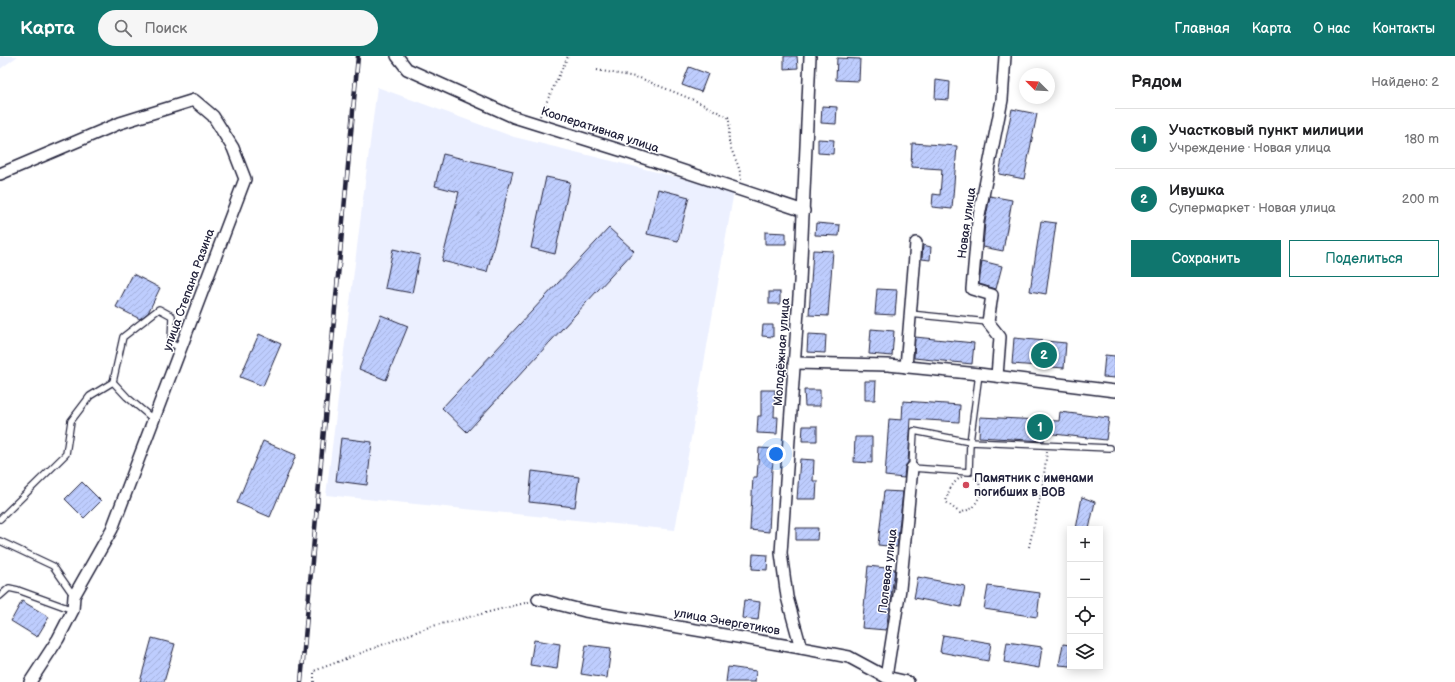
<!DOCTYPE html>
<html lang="ru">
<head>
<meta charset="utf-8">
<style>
  body { margin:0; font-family:"Balsamiq Sans",sans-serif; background:#f6f6f6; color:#202124 }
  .controls { position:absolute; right:12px; bottom:12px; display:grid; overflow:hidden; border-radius:0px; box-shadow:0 2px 10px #0003 }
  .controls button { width:36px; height:36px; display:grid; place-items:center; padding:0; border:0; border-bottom:1px solid #e0e0e0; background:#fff; color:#202124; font:20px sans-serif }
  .compass { position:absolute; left:1019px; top:12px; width:36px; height:36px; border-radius:50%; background:#fff; box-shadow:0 2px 10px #0003; rotate:294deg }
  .you { position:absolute; left:776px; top:398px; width:14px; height:14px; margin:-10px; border:3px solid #fff; border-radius:50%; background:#1a73e8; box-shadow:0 0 0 6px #1a73e833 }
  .badge { display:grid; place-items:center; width:26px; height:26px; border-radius:50%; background:#0f766e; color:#fff; font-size:13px; font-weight:700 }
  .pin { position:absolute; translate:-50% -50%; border:2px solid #fff; box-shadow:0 1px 4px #0006 }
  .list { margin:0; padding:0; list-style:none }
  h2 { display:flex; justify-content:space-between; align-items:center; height:52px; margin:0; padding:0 16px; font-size:17px }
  h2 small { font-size:13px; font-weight:400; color:#757577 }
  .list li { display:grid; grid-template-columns:26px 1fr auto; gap:12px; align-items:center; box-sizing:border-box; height:60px; padding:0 16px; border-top:1px solid #e0e0e0 }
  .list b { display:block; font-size:15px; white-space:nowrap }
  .list p { margin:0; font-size:13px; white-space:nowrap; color:#757577 }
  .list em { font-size:13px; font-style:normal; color:#757577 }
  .actions { display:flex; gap:8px; padding:12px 16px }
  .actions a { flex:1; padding:9px 0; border:1px solid #0f766e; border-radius:0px; text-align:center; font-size:14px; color:#0f766e }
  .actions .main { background:#0f766e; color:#fff }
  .icon { flex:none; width:22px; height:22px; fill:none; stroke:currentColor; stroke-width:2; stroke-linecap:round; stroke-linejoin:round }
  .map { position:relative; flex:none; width:1115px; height:626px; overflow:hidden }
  header { display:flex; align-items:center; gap:24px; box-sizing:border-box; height:56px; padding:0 20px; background:#0f766e; color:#fff }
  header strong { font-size:19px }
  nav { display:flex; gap:22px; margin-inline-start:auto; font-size:14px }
  .search { width:280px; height:36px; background:#f6f6f6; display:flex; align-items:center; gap:10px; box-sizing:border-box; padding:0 14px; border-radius:22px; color:#757577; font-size:15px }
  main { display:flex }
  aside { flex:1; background:#fff }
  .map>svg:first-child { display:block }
  .built { fill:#ecf0ff }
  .building { fill:url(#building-hatch); stroke:#22223b }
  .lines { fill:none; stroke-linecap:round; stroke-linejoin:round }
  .lane-casing { stroke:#22223b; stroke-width:8 }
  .street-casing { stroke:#22223b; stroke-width:14 }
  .path { stroke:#22223b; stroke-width:2; stroke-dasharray:1 3; stroke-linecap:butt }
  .lane { stroke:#fff; stroke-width:5.5 }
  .street { stroke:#fff; stroke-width:11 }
  .rail-casing { stroke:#22223b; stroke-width:4.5 }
  .rail { stroke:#fff; stroke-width:3; stroke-dasharray:9; stroke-linecap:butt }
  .poi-dot { fill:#d1495b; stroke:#fff; stroke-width:1.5 }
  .labels { text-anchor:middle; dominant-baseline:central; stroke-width:3; stroke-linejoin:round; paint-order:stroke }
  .street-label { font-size:12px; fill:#22223b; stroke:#fff }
  .poi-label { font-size:12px; font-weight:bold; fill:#22223b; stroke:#fff; text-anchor:start }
</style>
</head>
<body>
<header>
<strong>Карта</strong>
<div class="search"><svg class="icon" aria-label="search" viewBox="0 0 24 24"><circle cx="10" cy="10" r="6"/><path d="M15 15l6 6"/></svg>Поиск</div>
<nav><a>Главная</a><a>Карта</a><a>О нас</a><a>Контакты</a></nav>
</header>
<main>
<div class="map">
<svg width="1115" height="626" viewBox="0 0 1115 626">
  <defs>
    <pattern id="building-hatch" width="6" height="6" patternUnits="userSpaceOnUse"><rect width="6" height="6" fill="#becdfe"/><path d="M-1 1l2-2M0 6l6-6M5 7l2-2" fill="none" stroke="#a3b0db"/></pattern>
  </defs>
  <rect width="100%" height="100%" fill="#fff"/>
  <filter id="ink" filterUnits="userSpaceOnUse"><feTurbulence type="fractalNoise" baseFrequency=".025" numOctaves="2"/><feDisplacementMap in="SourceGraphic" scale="8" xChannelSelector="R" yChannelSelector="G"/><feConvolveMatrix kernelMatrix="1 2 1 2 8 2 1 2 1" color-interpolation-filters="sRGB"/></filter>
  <g filter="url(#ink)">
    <g class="built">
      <path d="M0,0H18L0,13Z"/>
      <path d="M377,31L514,81L734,135L675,474L326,439Z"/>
    </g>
    <g class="building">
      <path d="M784,0H797L798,12L784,13Z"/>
      <path d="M837,2L860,3L859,25L836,24Z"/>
      <path d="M689,11L708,18L701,36L682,29Z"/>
      <path d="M936,24L950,26L949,44L935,43Z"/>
      <path d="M822,50L837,51L836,68L821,67Z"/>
      <path d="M1012,53L1037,58L1024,123L999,118Z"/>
      <path d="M818,83L834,84L833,98L818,97Z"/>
      <path d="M912,87L957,90L952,153L932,151L933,138L940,139L942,113L911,111Z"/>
      <path d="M443,98L513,115L487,216L442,205L459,136L435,130Z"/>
      <path d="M546,121L570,126L555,198L531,192Z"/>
      <path d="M658,133L689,141L678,185L647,178Z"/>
      <path d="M990,140L1012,144L1003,195L983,191L985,166Z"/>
      <path d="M1041,165L1056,167L1046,238L1030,235Z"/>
      <path d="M816,167L840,169L839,180L815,179Z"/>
      <path d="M609,172L634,195L467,376L442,352Z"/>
      <path d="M765,176L786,177V188H765Z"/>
      <path d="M923,189L931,191L930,204L922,203Z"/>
      <path d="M393,193L420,199L412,237L385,232Z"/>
      <path d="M813,194L833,195L828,260L809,259Z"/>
      <path d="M982,205L1002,210L996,233L979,228Z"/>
      <path d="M133,218L160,232L148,257L140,263L116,251Z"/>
      <path d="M877,233L897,234L895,259L875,258Z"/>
      <rect x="769" y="236" width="11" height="12"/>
      <path d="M381,259L408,270L386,324L359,313Z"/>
      <path d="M763,269H773V281L762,280Z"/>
      <path d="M871,273L894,275L892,300L869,298Z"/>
      <path d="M259,278L281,288L263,330L240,321Z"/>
      <path d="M808,278L826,279L825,297L807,296Z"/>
      <path d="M915,281L974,287L972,308L914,302Z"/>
      <path d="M1014,282L1066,287L1064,312L1012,308Z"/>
      <path d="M1105,299L1115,300V322L1103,321Z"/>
      <path d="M865,325H876L875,344H865Z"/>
      <path d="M761,334H775L774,361H778L777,378L757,377L758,360H761Z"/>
      <path d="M804,334H820V350H805Z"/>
      <path d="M903,345L960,349L959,366L911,363L908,407L905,411L904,422L885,420L889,363L902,364Z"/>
      <path d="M1060,356L1109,362L1106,384L1045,377L1044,385L979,381L980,361L1059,365Z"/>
      <path d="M803,370H817V385H802Z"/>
      <path d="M855,381H872V407L854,406Z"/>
      <path d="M341,382L372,386L367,429L336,425Z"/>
      <path d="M263,385L296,399L270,461L237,447Z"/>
      <path d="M759,392L775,393L772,413L769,476L750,474L753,421H757Z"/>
      <path d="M800,403L814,404L813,425H817L816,443H797Z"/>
      <path d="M532,415L579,421L575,451L529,446Z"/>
      <path d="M82,426L101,445L84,462L65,443Z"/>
      <path d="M884,435L903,436L897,491L878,489Z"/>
      <path d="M1082,441L1095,446L1089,473H1076Z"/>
      <path d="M796,472H818L817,484H796Z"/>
      <path d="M753,498L768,499L767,514L752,513Z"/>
      <path d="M868,510L895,513L886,574L862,572Z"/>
      <path d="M918,521L965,530L961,551L914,542Z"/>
      <path d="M988,530L1040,537L1037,561L984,553Z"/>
      <path d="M744,544L760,546L758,564L742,562Z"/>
      <path d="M22,545L49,561L37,581L11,565Z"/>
      <path d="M943,579L991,587L988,605L940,596Z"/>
      <path d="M152,582L175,588L164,626H140Z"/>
      <path d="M534,584L560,588L557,613L530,609Z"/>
      <path d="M1007,586L1042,591L1039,612L1004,606Z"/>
      <path d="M1063,588L1070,589V610L1059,609Z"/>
      <path d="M586,589L611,592L607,622L581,618Z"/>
      <path d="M728,611L756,615L755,626H726Z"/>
    </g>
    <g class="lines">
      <defs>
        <g id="lane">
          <path d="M910,258L988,266"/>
          <path d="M979,318L970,386L969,416L912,412L914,375L970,386L1110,392"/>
          <path d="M113,326L123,281L159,253L172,260L171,287L181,293"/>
          <path d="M0,463L66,398L71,365L90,340L113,326L127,341L154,364"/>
          <path d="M0,485L53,510L74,540"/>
          <path d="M0,540L9,532L18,534L73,554"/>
        </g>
        <g id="street">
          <path d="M397,0L407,13L514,61L626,96L804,155"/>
          <path d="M0,118L120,67L194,44L213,60L233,92L245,123L112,473L74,540L73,554L58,583L30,626"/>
          <path d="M794,307L888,309L979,318L1115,335"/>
          <path d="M906,311L916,187"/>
          <path d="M997,320L1000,281L988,266L992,239L972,233L978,165L1002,44L1005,0"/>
          <path d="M538,543L585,555L801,592L849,601L886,621L908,626"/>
          <path d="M801,592L787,541L781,497L800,226L810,0"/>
          <path d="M886,621L900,533L912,412"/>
        </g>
      </defs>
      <use href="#lane" class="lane-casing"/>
      <use href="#street" class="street-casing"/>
      <g class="path">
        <path d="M597,14L640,22L696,45L728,61C731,70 728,77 729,86C732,99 741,110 741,125"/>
        <path d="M540,60L568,0"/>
        <path d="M969,416L979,426L981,438L973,452L960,457L946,446C949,429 955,425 969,416Z"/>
        <path d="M1029,491L1042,433L1047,396"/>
        <path d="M314,626V615L429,571L529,546"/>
      </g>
      <use href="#lane" class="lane"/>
      <use href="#street" class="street"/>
      <defs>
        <path id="rail" d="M301,626L358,0"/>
      </defs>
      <use href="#rail" class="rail-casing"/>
      <use href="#rail" class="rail"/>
    </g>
  </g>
  <circle class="poi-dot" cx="966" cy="429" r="4"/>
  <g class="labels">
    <g class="street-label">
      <text transform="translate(600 74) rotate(18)">Кооперативная улица</text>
      <text transform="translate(967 167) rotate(-82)">Новая улица</text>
      <text transform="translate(189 234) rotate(-70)">улица Степана Разина</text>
      <text transform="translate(782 296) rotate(-86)">Молодёжная улица</text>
      <text transform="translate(888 515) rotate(-83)">Полевая улица</text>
      <text transform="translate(727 566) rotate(10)">улица Энергетиков</text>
    </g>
    <g class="poi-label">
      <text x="974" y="422">Памятник с именами<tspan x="974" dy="14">погибших в ВОВ</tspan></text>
    </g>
  </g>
</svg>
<div class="controls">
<button>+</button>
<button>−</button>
<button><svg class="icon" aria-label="locate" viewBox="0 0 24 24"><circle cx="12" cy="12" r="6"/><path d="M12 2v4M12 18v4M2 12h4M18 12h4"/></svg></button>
<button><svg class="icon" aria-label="layers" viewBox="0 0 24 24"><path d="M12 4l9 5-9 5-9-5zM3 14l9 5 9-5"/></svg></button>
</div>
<svg class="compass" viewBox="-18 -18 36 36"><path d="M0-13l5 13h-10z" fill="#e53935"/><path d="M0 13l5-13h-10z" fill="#757577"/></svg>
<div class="you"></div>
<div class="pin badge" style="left:1040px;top:371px">1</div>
<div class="pin badge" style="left:1044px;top:299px">2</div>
</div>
<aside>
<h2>Рядом<small>Найдено: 2</small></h2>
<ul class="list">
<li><span class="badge">1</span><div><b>Участковый пункт милиции</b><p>Учреждение · Новая улица</p></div><em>180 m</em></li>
<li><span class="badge">2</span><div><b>Ивушка</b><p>Супермаркет · Новая улица</p></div><em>200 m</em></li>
</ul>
<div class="actions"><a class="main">Сохранить</a><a>Поделиться</a></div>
</aside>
</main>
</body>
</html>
